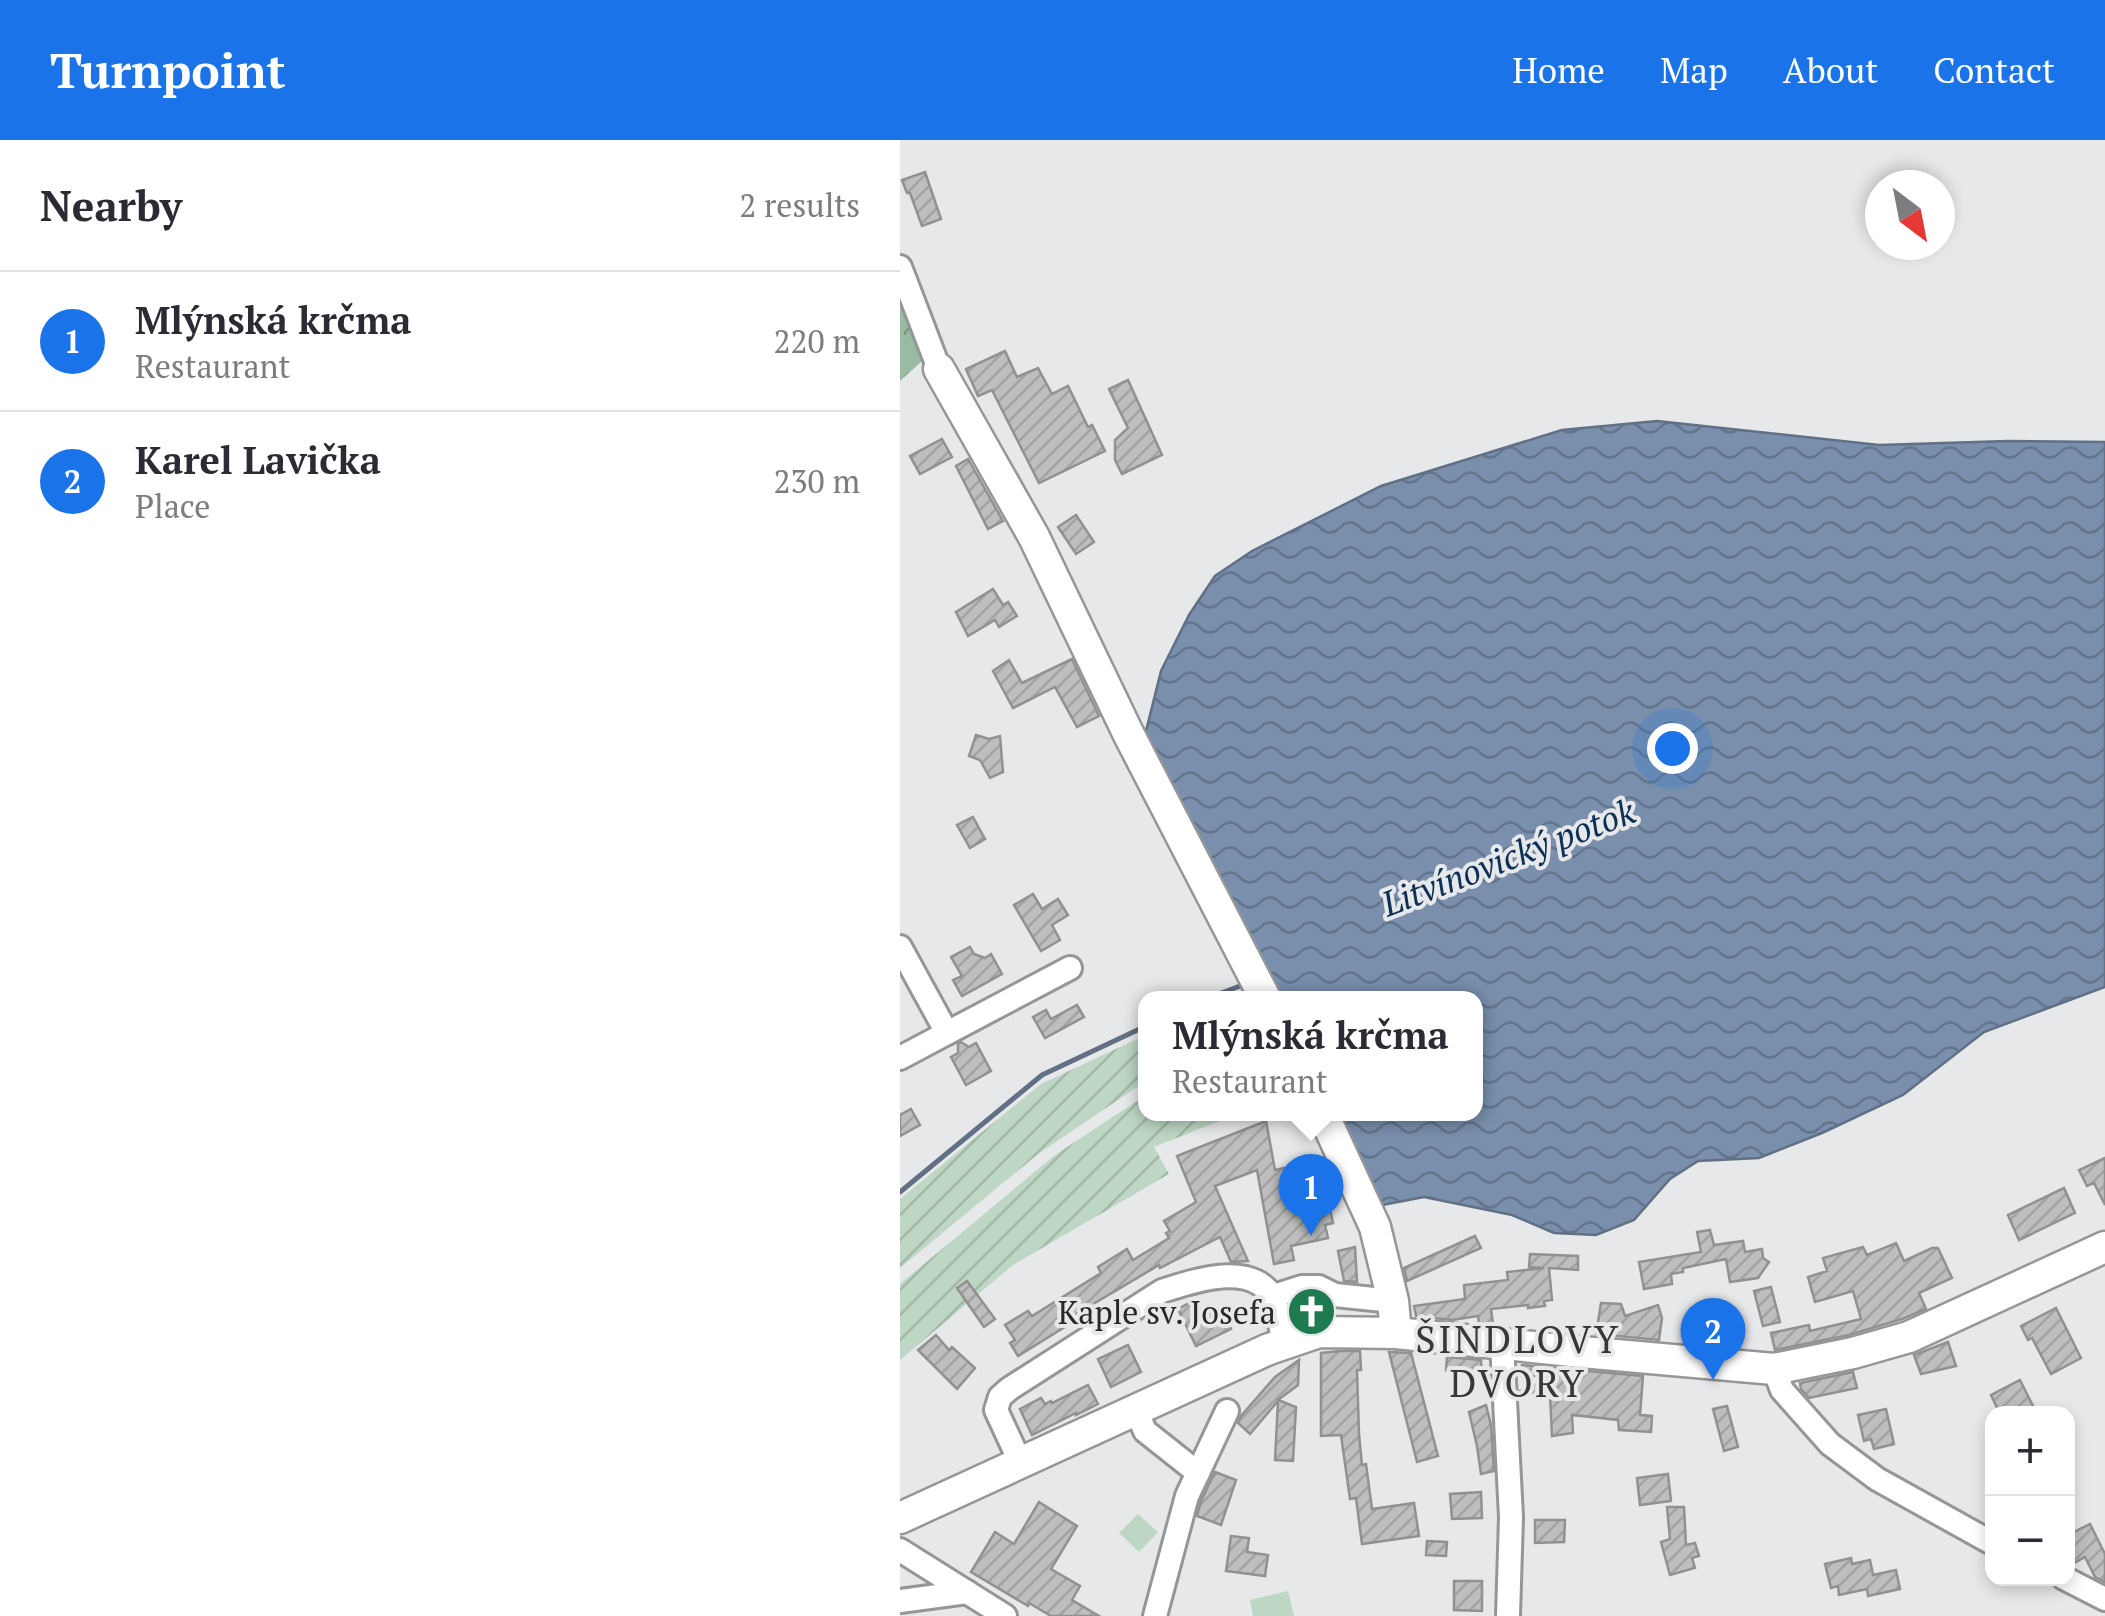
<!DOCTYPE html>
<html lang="en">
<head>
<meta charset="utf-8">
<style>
  body { margin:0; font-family:"PT Serif",serif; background:#f7f7f7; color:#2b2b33 }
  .controls { position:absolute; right:30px; bottom:30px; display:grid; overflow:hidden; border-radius:20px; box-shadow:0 5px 15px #0003 }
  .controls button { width:90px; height:90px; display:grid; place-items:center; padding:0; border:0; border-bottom:2px solid #e1e1e2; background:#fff; color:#2b2b33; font:50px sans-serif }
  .compass { position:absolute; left:965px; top:30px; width:90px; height:90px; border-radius:50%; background:#fff; box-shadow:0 5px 15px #0003; rotate:148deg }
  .you { position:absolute; left:772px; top:608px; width:35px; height:35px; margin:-25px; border:8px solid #fff; border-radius:50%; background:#1a73e8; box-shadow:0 0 0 15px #1a73e833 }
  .badge { display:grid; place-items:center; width:65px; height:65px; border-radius:50%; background:#1a73e8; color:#fff; font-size:32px; font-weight:700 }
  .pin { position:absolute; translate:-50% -82px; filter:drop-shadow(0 2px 5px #0008) }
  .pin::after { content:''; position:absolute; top:52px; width:35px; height:30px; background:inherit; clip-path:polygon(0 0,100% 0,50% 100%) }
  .popup { position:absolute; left:238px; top:851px; width:345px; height:130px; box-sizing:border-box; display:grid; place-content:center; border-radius:20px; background:#fff; filter:drop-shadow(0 2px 8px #0005); font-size:32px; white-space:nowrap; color:#7c7c81 }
  .popup b { font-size:38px; color:#2b2b33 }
  .popup::after { content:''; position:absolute; left:50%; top:100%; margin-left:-20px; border:20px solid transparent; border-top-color:#fff }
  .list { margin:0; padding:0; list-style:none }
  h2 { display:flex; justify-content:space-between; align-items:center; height:130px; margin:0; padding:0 40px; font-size:42px }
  h2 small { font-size:32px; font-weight:400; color:#7c7c81 }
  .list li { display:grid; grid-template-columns:65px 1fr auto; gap:30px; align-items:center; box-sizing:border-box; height:140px; padding:0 40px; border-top:2px solid #e1e1e2 }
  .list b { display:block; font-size:38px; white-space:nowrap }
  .list p { margin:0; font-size:32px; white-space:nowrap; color:#7c7c81 }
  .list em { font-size:32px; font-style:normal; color:#7c7c81 }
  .map { position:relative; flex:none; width:1205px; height:1476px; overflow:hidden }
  header { display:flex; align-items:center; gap:60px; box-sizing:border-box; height:140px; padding:0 50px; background:#1a73e8; color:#fff }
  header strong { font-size:48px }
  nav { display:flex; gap:55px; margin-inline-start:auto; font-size:35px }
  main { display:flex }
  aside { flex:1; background:#fff }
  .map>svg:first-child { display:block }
  .green { fill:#bdd7c4 }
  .forest { fill:url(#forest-crowns) }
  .garden { fill:url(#garden-furrows) }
  .water { fill:url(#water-waves); stroke:#617085; stroke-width:2.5 }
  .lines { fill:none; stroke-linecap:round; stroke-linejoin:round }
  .stream { stroke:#617085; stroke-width:5 }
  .building { fill:url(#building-hatch); stroke:#919192; stroke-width:2.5 }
  .street-casing { stroke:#959697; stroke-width:28 }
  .secondary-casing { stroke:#959697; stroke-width:35 }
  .street { stroke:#fff; stroke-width:22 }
  .secondary { stroke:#fff; stroke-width:30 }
  .labels { text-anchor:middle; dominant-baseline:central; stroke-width:8; stroke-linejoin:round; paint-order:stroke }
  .poi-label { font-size:32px; fill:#282829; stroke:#e7e8e9; text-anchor:end }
  .water-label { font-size:35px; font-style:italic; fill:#0d3057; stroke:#e7e8e9 }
  .quarter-label { font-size:38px; letter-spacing:2.5px; fill:#383839; stroke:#e7e8e9 }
</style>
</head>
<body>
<header>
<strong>Turnpoint</strong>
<nav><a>Home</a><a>Map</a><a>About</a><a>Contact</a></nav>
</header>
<main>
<aside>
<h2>Nearby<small>2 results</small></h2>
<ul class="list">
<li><span class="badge">1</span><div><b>Mlýnská krčma</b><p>Restaurant</p></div><em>220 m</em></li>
<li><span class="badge">2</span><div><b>Karel Lavička</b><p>Place</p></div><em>230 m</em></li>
</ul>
</aside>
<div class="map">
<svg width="1205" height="1476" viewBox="0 0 1205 1476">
  <defs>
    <pattern id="forest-crowns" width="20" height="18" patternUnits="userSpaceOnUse" patternTransform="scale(2.5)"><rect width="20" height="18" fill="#99bba2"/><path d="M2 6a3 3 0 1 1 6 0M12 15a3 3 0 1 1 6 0" fill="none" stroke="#7d9884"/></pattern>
    <pattern id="garden-furrows" width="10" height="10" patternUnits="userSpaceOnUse" patternTransform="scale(2.5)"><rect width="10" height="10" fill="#bdd7c4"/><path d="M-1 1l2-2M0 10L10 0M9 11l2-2" fill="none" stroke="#a2b9a8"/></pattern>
    <pattern id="water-waves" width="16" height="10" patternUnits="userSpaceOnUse" patternTransform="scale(2.5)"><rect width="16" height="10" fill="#798fac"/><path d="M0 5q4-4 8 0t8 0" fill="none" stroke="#63758c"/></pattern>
    <pattern id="building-hatch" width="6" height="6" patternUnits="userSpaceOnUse" patternTransform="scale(2.5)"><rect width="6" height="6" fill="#bebebf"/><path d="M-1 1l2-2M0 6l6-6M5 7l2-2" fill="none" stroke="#a3a3a4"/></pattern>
  </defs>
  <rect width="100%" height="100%" fill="#e7e8e9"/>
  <g class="green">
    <path d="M238,1374L258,1392L239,1412L219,1393Z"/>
    <path d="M388,1451L394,1476H353L350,1460Z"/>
  </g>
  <path class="forest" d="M0,165L23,220L0,241Z"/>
  <g class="garden">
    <path d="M246,895V941L138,1014L0,1128V1059L141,944Z"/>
    <path d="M246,955V974H337L254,1007L269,1034L113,1125L0,1220V1144L155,1015Z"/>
  </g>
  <path class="water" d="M757,281L979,305L1108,301L1205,302V847L1084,892L1003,955L922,993L859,1018L798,1021L770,1039L734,1080L696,1095L654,1093L612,1075L524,1057L482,1065L433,974H576V858H373L245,595L261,531L289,475L315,436L352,411L481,346L662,290Z"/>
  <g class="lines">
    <g class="stream">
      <path d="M308,858L348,843"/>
      <path d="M0,1052L142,935L246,886"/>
    </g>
  </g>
  <g class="building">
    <path d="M25,32L41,79L22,86L10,53H7L2,40Z"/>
    <path d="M105,211L117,237L138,228L152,254L168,246L188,287L192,285L205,311L139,343L92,250L78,256L66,229Z"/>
    <path d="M228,240L262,315L222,334L215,320V300L228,288L209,249Z"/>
    <path d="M42,299L52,317L20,334L10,316Z"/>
    <path d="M68,319L103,381L88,389L56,326Z"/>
    <path d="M176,375L194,402L176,414L158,387Z"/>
    <path d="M93,449L103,465L108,462L117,476L99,487L95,480L68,496L56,472Z"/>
    <path d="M172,519L199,576L177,587L155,547L113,568L93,531L109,520L122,543Z"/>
    <path d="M76,595L89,599L100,596L103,632L90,638L80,620L69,616Z"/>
    <path d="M73,677L85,699L70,708L57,685Z"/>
    <path d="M133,754L142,769L158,759L168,775L152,785L160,800L141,811L114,765Z"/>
    <path d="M70,807L74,814L85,818L91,814L102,834L62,856L53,840L62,836L51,817Z"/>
    <path d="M177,865L184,877L145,898L133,877L146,870L151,879Z"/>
    <path d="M61,902L69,907L76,903L91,931L66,945L51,917L58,913V904Z"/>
    <path d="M11,969L20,985L0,996V975Z"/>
    <path d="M366,981L375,1030L384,1028L392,1064L420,1058L421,1066L429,1064L433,1083L425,1085L428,1098L391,1106L394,1120L374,1124L357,1030L315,1046L348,1121L331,1122L320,1097L260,1128L259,1125L195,1163L197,1167L118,1216L110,1203L115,1200L105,1185L128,1171L132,1176L201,1133L198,1127L227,1109L233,1120L269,1098L266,1093L270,1091L264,1081L296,1062L277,1016Z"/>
    <path d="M1205,1018V1065L1194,1043L1187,1046L1179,1030Z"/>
    <path d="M1164,1048L1175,1073L1119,1100L1108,1075Z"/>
    <path d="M810,1090L814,1105L843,1101L845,1112L862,1109L863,1118L869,1122L858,1138L830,1142L826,1119L783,1128V1132L771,1134L772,1144L744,1149L739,1122L801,1112L797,1092Z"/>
    <path d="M575,1096L581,1108L507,1141L504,1128Z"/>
    <path d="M996,1103L1004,1121L1032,1108H1038L1052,1138L1019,1153L1026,1169L1002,1179L949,1195L875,1210L871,1193L909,1185L910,1191L961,1179L953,1151L915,1162L908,1137L927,1131L923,1118L963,1107L967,1115Z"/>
    <path d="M455,1107L457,1142L444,1141L438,1111Z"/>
    <path d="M630,1114L678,1116V1130L649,1128L652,1160L644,1161L645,1166L628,1168V1165L591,1169L593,1184L579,1183L578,1176L552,1180L516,1176L514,1166L565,1159L564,1145L608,1140L607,1132L644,1128L629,1127Z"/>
    <path d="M67,1141L95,1179L84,1187L57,1148Z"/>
    <path d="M871,1147L880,1182L863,1186L854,1151Z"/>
    <path d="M291,1162L295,1170L301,1168L305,1176L322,1168L331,1189L296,1206L278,1169Z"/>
    <path d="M701,1163L721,1164L725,1176L758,1165L762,1178L759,1200L696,1194Z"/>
    <path d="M1156,1168L1181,1218L1151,1234L1132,1198L1128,1200L1121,1186Z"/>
    <path d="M36,1195L49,1210L52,1207L75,1228L57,1249L18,1210Z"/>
    <path d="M1048,1202L1056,1226L1021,1234L1014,1215Z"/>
    <path d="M228,1205L241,1232L211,1247L198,1219Z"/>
    <path d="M440,1211H460L461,1230H457L459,1294L462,1325L466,1324L472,1369L514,1363L519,1396L462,1404L456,1358L450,1359L441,1295L421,1296V1213Z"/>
    <path d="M489,1212L511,1213L538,1316L517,1322Z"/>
    <path d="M547,1217L581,1220L582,1233L546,1230Z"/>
    <path d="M399,1220L398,1245L378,1260L396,1267L393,1321L375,1320L378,1261L350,1294L338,1283L341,1276L375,1237Z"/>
    <path d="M622,1225L743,1236L740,1275L752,1276L751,1292L719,1290L718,1280L672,1275L673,1293L652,1296L650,1255L620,1251L654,1237L621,1235Z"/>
    <path d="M953,1232L957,1248L909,1258L901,1249L900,1243Z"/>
    <path d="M1120,1240L1133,1266L1117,1274H1100L1091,1255Z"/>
    <path d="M188,1245L198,1264L176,1275V1273L132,1295L120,1269L141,1258L145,1264L151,1261L152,1263Z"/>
    <path d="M586,1265L591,1285L594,1331L581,1334L577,1306L569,1272Z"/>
    <path d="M827,1266L838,1307L824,1311L813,1269Z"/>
    <path d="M986,1269L994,1304L974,1309L971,1299L964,1301L958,1275Z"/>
    <path d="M315,1332L336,1340L321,1385L297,1376L301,1361Z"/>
    <path d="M768,1334L771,1361L740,1365L737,1338Z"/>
    <path d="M581,1352L582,1378L552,1379L550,1354Z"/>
    <path d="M139,1362L177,1386L151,1429L180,1446L172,1460L199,1476H151L129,1463L128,1466L71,1432L95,1392L114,1404Z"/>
    <path d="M767,1367H784L786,1405L795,1403L799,1416L792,1418L795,1428L770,1435L761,1402L770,1399Z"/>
    <path d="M635,1380H665L664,1402L635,1403Z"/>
    <path d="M1190,1384L1205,1414V1442L1195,1437L1185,1417L1171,1425L1168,1424V1395Z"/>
    <path d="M331,1396L349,1398L347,1412L368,1415L365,1436L326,1431Z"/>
    <path d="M527,1401L547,1402L546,1416L526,1415Z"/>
    <path d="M951,1418L952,1424L970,1420L973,1435L996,1430L1000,1449L968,1456L967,1449L939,1455L938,1446L931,1448L925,1424Z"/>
    <path d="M554,1441H582V1471L554,1470Z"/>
  </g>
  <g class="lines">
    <defs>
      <g id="street">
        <path d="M0,127L39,229"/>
        <path d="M0,807L47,893L0,918"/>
        <path d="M47,893L170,828"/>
        <path d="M371,1157L402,1147H419L435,1155L493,1161"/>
        <path d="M602,1203L611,1377L608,1476"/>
        <path d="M874,1229L882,1250L930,1304L977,1339L1092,1403"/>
        <path d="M236,1270L245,1291L298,1333"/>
        <path d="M121,1324L96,1270L100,1257L109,1249L262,1151C296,1140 359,1118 376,1165C380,1177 381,1191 383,1204"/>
        <path d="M0,1410L105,1476"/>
        <path d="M1164,1438L1205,1459"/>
        <path d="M0,1461L67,1452"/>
        <path d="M255,1476L287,1356L327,1271"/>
      </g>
      <g id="secondary">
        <path d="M39,229L134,397L228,593L365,858"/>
        <path d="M423,974L475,1087L493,1161L496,1193"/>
        <path d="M0,1378L369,1209L419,1192L496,1193L682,1212L874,1229L953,1213L1009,1197L1205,1107"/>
      </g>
    </defs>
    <use href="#street" class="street-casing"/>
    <use href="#secondary" class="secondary-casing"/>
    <use href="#street" class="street"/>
    <use href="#secondary" class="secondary"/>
  </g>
  <defs>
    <symbol id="church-disc" viewBox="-11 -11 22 22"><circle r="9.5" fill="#1e7a50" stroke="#e7e8e9"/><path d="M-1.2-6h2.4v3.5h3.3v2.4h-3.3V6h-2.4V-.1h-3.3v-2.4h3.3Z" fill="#fff"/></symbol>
  </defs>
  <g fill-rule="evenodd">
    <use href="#church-disc" x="384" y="1144" width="55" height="55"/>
  </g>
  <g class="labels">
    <g class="poi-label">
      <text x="376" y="1172">Kaple sv. Josefa</text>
    </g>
    <g class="water-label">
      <text transform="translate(608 717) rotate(-21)">Litvínovický potok</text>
    </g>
    <g class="quarter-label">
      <text x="618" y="1199">ŠINDLOVY<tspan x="618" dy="44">DVORY</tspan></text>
    </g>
  </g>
</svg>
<div class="controls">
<button>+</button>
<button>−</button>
</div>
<svg class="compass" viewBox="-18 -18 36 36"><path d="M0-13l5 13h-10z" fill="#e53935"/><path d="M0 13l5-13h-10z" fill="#7c7c81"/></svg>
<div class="you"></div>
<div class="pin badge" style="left:411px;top:1096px">1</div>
<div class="popup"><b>Mlýnská krčma</b>Restaurant</div>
<div class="pin badge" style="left:813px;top:1240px">2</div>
</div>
</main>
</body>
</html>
